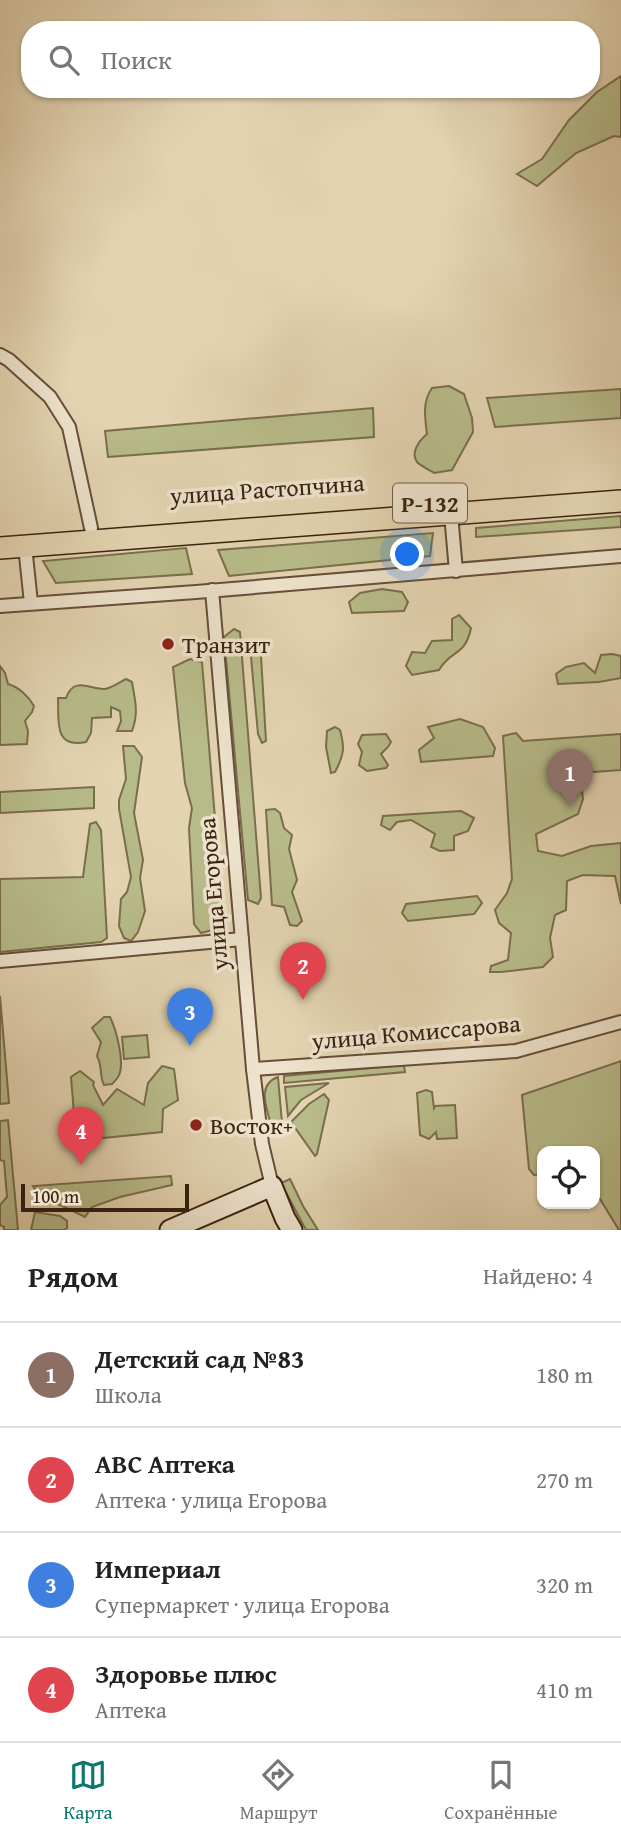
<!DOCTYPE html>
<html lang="ru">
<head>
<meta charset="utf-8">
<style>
  body { margin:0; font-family:"Gentium Book Plus",serif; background:#f6f6f6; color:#222 }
  .controls { position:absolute; right:21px; bottom:21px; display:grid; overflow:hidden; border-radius:14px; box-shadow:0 2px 5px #0004 }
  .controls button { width:63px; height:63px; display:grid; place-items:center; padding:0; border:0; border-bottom:2px solid #e0e0e0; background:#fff; color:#222; font:35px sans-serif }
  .scale { position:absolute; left:21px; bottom:18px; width:168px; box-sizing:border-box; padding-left:7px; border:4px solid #3c2211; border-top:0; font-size:19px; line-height:24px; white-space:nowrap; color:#3c2211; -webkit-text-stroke:5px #ede2cc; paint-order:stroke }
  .you { position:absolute; left:408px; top:555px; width:24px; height:24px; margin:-18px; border:5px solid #fff; border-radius:50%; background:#1a73e8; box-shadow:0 0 0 10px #1a73e833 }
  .badge { display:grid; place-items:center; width:46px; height:46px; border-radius:50%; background:#0f766e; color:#fff; font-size:23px; font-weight:700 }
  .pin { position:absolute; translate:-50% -58px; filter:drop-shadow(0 2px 4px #0008) }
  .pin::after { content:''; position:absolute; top:37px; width:24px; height:21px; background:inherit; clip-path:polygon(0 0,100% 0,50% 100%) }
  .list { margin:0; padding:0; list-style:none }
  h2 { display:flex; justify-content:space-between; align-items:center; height:91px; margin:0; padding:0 28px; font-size:30px }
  h2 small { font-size:23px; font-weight:400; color:#767676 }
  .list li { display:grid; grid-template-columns:46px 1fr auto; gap:21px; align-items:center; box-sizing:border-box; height:105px; padding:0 28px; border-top:2px solid #e0e0e0 }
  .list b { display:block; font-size:26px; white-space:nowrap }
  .list p { margin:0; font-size:23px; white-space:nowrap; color:#767676 }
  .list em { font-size:23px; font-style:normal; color:#767676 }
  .icon { flex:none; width:38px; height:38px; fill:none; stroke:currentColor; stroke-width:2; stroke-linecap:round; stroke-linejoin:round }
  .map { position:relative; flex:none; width:621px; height:1230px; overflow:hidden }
  .search { position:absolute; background:#fff; box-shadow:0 2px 5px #0004; left:21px; right:21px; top:21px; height:77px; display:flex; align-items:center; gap:18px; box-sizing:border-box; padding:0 24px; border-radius:28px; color:#767676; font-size:26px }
  .sheet { height:511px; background:#fff }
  nav { display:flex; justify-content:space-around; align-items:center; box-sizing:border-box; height:98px; border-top:2px solid #e0e0e0; background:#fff; font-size:19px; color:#767676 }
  nav a { display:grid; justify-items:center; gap:4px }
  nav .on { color:#0f766e }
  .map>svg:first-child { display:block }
  .green { fill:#b7bb89; stroke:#7a6e4d; stroke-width:2 }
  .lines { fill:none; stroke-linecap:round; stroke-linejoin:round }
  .minor-casing { stroke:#664e39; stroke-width:16 }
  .secondary-casing { stroke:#3c2211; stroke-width:23 }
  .trunk-casing { stroke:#3c2211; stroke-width:24 }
  .minor { stroke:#ede2cc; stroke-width:12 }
  .secondary { stroke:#ede2cc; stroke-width:19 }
  .trunk { stroke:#e3d3b0; stroke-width:21 }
  .poi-dot { fill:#8f2418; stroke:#ede2cc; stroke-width:2.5 }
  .labels { text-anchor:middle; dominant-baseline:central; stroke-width:7; stroke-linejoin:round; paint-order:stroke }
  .shield { fill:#ede2cc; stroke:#715c49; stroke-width:2 }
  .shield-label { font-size:23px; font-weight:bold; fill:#3c2211 }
  .street-label { font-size:24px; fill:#3c2211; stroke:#ede2cc }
  .poi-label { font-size:24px; fill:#3c2211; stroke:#ede2cc; text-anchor:start }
</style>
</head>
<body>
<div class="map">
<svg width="621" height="1230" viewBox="0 0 621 1230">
  <rect width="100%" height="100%" fill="#e3d3b0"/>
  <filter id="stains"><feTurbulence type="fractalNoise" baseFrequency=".00286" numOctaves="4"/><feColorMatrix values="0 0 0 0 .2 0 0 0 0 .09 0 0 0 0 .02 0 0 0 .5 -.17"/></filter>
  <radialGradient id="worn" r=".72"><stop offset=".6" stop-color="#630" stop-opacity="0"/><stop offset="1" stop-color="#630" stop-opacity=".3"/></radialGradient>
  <g class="green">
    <path d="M621,76V137L614,136L576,153L537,186L517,174L542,159L569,120L597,92Z"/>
    <path d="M449,386L464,394L472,418L473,432L452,470L434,473C429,470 421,466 417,462C410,452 420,440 427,434C425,418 422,402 432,388Z"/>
    <path d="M621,389V418L495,427L487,398Z"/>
    <path d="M373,408L374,437L108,457L105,431Z"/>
    <path d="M621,516V527L476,537V528Z"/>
    <path d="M433,533L430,556L229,576L218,550Z"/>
    <path d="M186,548L192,574L56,583L43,561Z"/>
    <path d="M382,589L402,592L408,602L404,611L352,613L349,602L360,593Z"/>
    <path d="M459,615L471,628C465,657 451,649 439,670L412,675L406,666L412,652L425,653L432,641L452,640V619Z"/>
    <path d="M234,629L240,632L261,898L258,904L248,900L224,637Z"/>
    <path d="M254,652L261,656L266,741L262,743L258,734L251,657Z"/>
    <path d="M612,654L621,656V678L599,682L558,684L556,674L566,667L584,663L595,673L601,655Z"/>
    <path d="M190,659L202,662L224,927L201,933L194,924L189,828L192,808L185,783L173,667Z"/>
    <path d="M0,666L5,673L8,684C19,687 29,697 34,706L32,712L25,721L28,731L27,744L0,745Z"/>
    <path d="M126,679L132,682C135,701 139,712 132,731H117L121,721L120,711L111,707V717L92,718L91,733L86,742C53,749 59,720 58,698H66C74,676 89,689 105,689C112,688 120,682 126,679Z"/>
    <path d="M460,719L483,727L495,748L493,756L421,762L419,750L434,738L428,727Z"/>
    <path d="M335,727L340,730C345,748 344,755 335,772L331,773L326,747L327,731Z"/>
    <path d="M516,733L523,741L621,734V770L580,773L583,799L578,814L536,834L538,851L562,856L591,846L621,843V904L615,876L583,875L567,881L566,910L555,915L550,938L553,957L543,967L501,972H490L491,966L508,960L511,933L499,923L495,910L507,893L512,879L503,736Z"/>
    <path d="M386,734L391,742L388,747L381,754L388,765L386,768L367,771L359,765L362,752L358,744L362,735Z"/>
    <path d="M123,746H134L142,757L134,813L143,860L140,878L145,911L138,932L131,941L124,938L119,926L121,899L127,892L131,877L119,809V800L126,779Z"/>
    <path d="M94,787V808L0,813V792Z"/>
    <path d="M275,809L280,813L284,828L292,835L289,849L297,880L292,892L302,921L297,926L290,925L284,907L272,905L266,810Z"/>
    <path d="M461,811L474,818L468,831L454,836V850L440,851L431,847L435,834L411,820L397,822L390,830L381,825L383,816Z"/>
    <path d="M96,822L101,830L107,938L101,942L0,952V879L83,877L90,824Z"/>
    <path d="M477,896L482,903L474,914L408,921L402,913L406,904Z"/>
    <path d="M0,996L9,1103L0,1104Z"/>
    <path d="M104,1017H110C116,1029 125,1062 119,1075C118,1078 115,1081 112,1084L104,1085C99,1075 103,1068 97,1056L101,1042L92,1028Z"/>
    <path d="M147,1035L149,1057L124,1059L122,1037Z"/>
    <path d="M621,1061V1230H619L595,1191V1151H542V1174L534,1175L529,1169L522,1095Z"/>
    <path d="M404,1065L405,1072L284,1083V1076Z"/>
    <path d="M162,1066L174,1069L178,1100L163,1109L162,1132L84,1140L75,1127L71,1077L80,1071L94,1082L93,1085L103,1105L117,1089L144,1105L148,1083Z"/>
    <path d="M278,1077L282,1123L271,1125C267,1108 256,1085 278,1077Z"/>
    <path d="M329,1083L301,1100L288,1116L285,1087Z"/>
    <path d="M426,1090L432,1092L434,1108L435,1106L455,1105L457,1138L437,1139L436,1132L429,1139L420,1135L417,1093Z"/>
    <path d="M324,1094L329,1100L317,1154L315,1156L291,1122L309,1104Z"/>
    <path d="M8,1120L18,1230H4V1227L0,1225V1205L7,1197L4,1161L0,1160V1121Z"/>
    <path d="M171,1176L172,1185L120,1197L92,1207L85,1217L39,1195L33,1186Z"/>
    <path d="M290,1179L303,1206L318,1230H306L281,1183Z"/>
    <path d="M35,1212L60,1216L67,1221V1228L64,1230H31Z"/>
  </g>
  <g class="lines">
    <defs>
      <g id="minor">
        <path d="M0,355L9,360L50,397L69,427L91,528"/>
        <path d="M451,514L456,571"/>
        <path d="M25,546L31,603"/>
        <path d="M212,590L253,1069L262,1144L272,1186"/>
        <path d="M0,606L196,592L621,556"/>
        <path d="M0,961L242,939"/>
        <path d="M253,1069L516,1051L621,1022"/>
      </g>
      <path id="secondary" d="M170,1230L272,1186L285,1218L292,1230"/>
      <path id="trunk" d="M0,548L621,501"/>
    </defs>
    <use href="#minor" class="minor-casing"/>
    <use href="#secondary" class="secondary-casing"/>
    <use href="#trunk" class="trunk-casing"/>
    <use href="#minor" class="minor"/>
    <use href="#secondary" class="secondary"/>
    <use href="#trunk" class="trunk"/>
  </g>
  <g class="poi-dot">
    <circle cx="168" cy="644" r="7"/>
    <circle cx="196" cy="1125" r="7"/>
  </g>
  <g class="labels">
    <rect class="shield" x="393" y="483.5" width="74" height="39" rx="5"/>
    <g class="shield-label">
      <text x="430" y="503">Р-132</text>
    </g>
    <g class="street-label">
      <text transform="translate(267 489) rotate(-4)">улица Растопчина</text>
      <text transform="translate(213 894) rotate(-95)">улица Егорова</text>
      <text transform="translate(416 1032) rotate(-5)">улица Комиссарова</text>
    </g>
    <g class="poi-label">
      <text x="182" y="644">Транзит</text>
      <text x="210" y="1125">Восток+</text>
    </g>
  </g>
  <rect width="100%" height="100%" filter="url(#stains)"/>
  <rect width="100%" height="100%" fill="url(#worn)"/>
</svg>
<div class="controls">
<button><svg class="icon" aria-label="locate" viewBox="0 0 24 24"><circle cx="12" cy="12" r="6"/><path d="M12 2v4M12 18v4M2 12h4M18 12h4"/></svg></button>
</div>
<div class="scale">100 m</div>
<div class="you"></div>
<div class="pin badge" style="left:570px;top:807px;background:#8d6e63">1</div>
<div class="pin badge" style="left:303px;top:1000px;background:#e0444e">2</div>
<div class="pin badge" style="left:190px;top:1046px;background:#3f7fe0">3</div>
<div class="pin badge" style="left:81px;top:1165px;background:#e0444e">4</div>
<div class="search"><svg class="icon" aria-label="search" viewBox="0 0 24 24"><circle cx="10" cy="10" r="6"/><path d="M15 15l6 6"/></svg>Поиск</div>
</div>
<section class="sheet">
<h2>Рядом<small>Найдено: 4</small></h2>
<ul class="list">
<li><span class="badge" style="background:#8d6e63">1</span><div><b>Детский сад №83</b><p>Школа</p></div><em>180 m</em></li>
<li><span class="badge" style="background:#e0444e">2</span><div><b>ABC Аптека</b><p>Аптека · улица Егорова</p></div><em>270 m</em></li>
<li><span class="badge" style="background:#3f7fe0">3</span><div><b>Империал</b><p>Супермаркет · улица Егорова</p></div><em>320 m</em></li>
<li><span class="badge" style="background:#e0444e">4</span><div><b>Здоровье плюс</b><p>Аптека</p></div><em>410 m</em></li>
</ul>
</section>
<nav>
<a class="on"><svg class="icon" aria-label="map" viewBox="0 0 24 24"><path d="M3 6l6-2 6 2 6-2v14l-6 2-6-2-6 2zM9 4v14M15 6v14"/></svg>Карта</a>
<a><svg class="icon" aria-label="directions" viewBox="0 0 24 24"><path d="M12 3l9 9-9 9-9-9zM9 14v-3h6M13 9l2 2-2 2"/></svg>Маршрут</a>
<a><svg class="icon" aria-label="saved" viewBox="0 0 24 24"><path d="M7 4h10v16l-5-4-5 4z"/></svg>Сохранённые</a>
</nav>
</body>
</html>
